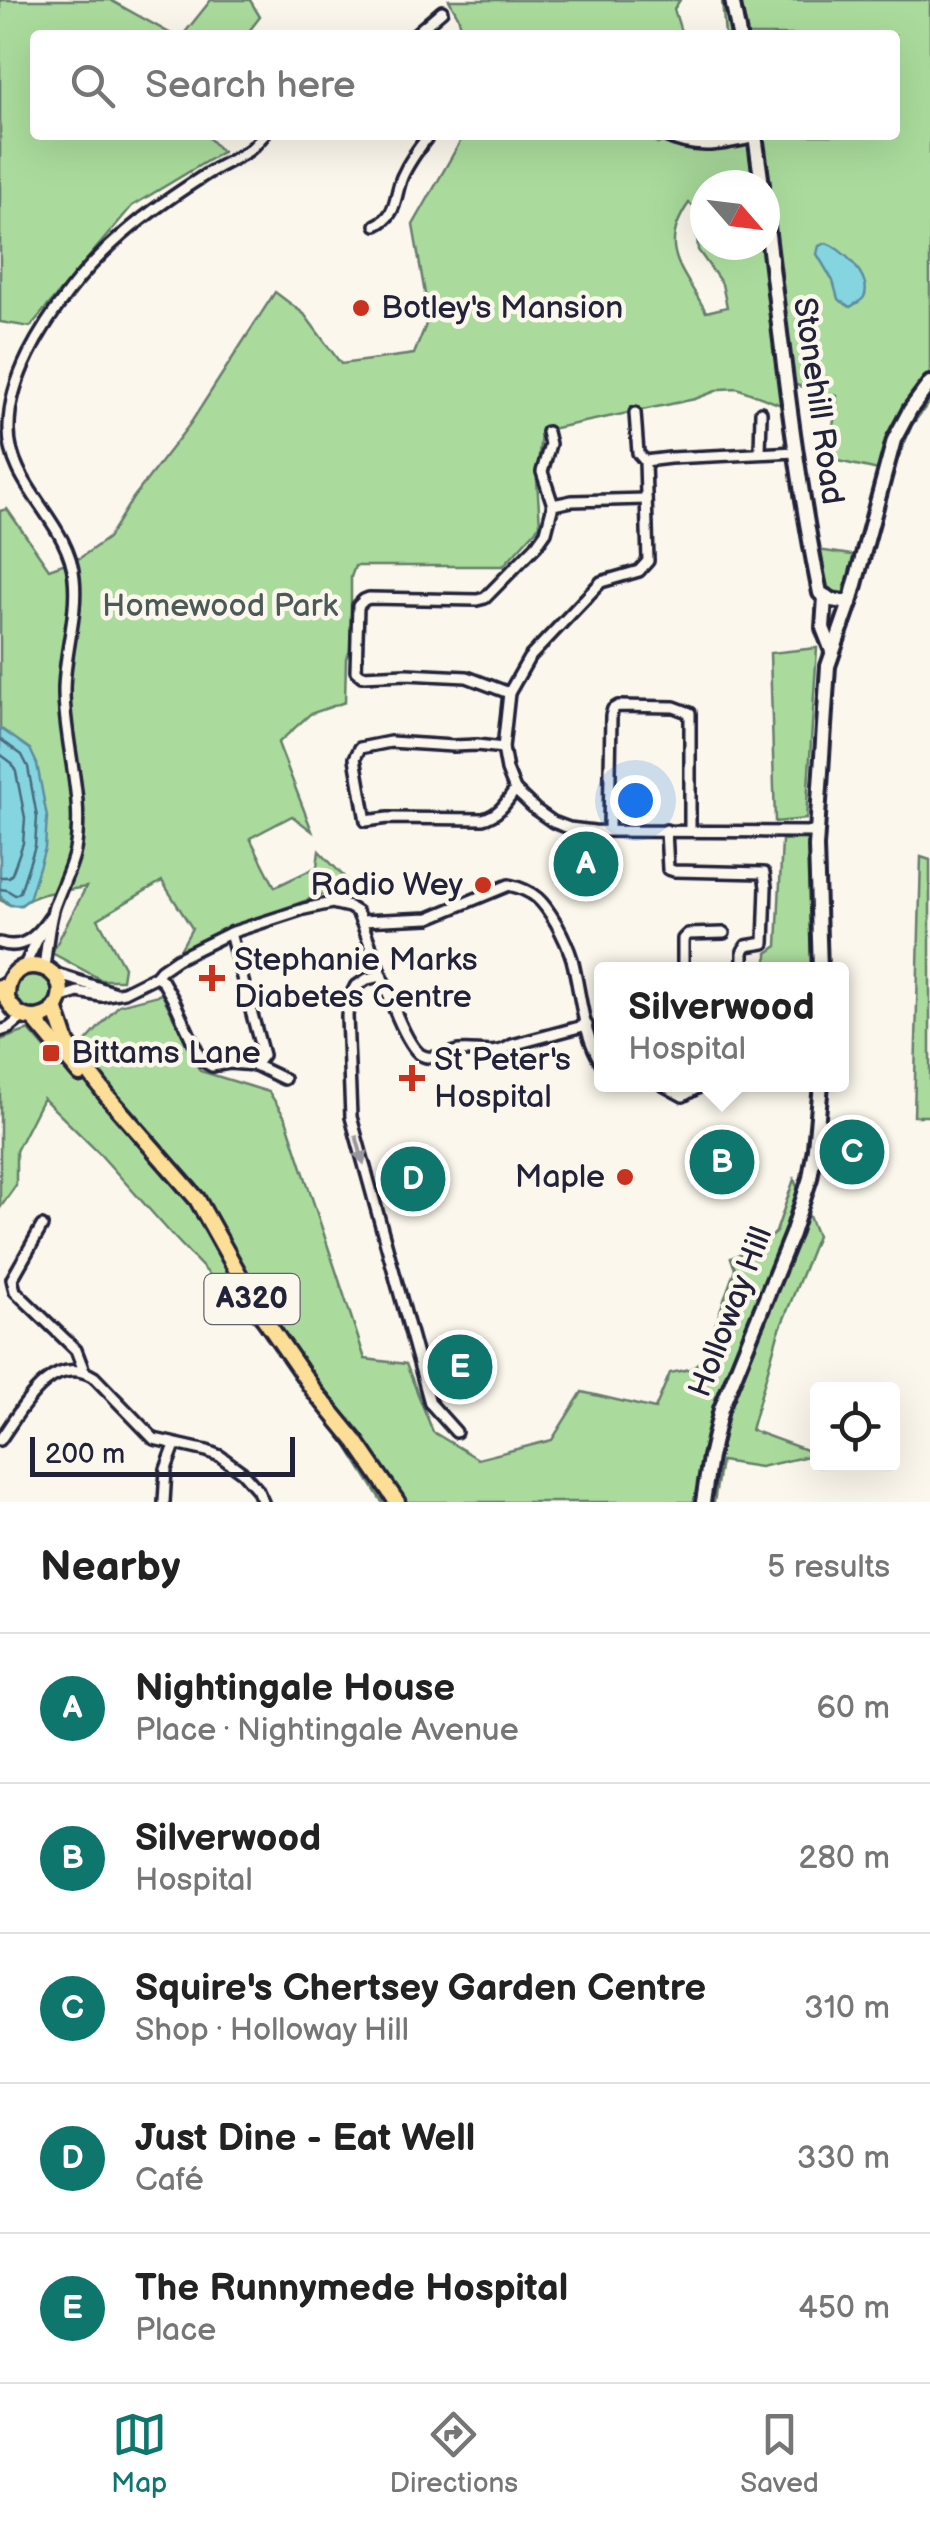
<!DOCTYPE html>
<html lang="en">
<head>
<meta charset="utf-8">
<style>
  body { margin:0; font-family:"Balsamiq Sans",sans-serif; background:#f6f6f6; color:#222 }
  .controls { position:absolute; right:30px; bottom:30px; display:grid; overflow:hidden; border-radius:10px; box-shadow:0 10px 40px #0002 }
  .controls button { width:90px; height:90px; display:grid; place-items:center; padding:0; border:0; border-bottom:2px solid #e0e0e0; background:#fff; color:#222; font:50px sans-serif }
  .compass { position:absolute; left:690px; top:170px; width:90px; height:90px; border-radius:50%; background:#fff; box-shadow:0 10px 40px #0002; rotate:118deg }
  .scale { position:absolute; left:30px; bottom:25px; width:265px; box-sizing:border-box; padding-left:10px; border:5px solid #22223b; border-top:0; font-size:28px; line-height:35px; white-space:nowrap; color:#22223b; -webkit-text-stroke:8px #fbf7ec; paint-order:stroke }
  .you { position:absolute; left:635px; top:800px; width:35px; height:35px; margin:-25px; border:8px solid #fff; border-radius:50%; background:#1a73e8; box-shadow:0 0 0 15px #1a73e833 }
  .badge { display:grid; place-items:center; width:65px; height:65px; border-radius:50%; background:#0f766e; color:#fff; font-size:32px; font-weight:700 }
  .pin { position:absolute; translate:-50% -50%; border:5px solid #fff; box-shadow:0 2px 10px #0006 }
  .popup { position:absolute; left:594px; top:962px; width:255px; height:130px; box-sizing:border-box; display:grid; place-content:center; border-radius:10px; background:#fff; filter:drop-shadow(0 2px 8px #0005); font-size:32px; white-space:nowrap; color:#767676 }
  .popup b { font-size:38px; color:#222 }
  .popup::after { content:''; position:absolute; left:50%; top:100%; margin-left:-20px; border:20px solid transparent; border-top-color:#fff }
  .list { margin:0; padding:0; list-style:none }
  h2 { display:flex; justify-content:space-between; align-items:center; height:130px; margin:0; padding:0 40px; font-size:42px }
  h2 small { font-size:32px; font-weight:400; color:#767676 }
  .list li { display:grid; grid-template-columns:65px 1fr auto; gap:30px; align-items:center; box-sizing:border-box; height:150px; padding:0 40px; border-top:2px solid #e0e0e0 }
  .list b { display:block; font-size:38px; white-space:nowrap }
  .list p { margin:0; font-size:32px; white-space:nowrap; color:#767676 }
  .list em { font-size:32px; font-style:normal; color:#767676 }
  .icon { flex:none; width:55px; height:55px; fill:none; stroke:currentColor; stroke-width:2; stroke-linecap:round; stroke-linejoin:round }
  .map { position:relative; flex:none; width:930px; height:1502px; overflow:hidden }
  .search { position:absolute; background:#fff; box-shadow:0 10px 40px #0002; left:30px; right:30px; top:30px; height:110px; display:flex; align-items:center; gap:25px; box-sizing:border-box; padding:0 35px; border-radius:10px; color:#767676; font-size:38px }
  .sheet { height:880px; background:#fff }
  nav { display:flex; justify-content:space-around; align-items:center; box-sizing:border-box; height:140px; border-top:2px solid #e0e0e0; background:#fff; font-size:28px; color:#767676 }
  nav a { display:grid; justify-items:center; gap:5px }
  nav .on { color:#0f766e }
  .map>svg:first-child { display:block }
  .green { fill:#aadb9c; stroke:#667e6c; stroke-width:2.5; fill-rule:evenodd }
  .water { fill:#85d5e0; stroke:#5d8d9e; stroke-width:2.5 }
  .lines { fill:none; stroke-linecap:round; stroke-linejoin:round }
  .shore { stroke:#4a6a7d; stroke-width:2.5 }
  .street-casing { stroke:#22223b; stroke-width:16 }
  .secondary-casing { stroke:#22223b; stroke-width:20 }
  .primary-casing { stroke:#22223b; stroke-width:21 }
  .street { stroke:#fbf7ec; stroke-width:9 }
  .secondary { stroke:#fbf7ec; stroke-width:12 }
  .primary { stroke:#fdde96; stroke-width:14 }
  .oneway { fill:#99979c }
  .poi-dot { fill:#c8321e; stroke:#fbf7ec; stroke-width:4 }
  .labels { text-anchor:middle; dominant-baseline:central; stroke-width:9; stroke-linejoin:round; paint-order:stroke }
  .shield { fill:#fbf7ec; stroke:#636270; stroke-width:2.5 }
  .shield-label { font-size:30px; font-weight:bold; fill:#22223b }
  .poi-label { font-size:32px; fill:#22223b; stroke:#fbf7ec; text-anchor:start }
  .street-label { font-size:32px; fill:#22223b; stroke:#fbf7ec }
  .park-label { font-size:32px; fill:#4b5a58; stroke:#fbf7ec }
</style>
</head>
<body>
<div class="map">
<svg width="930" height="1502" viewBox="0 0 930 1502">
  <rect width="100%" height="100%" fill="#fbf7ec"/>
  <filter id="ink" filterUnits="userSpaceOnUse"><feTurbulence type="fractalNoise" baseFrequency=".01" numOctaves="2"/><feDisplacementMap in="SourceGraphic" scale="20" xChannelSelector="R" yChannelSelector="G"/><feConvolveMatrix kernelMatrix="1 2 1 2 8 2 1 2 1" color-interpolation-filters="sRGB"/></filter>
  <g filter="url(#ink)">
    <g class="green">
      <path d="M0,0H110L173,35H35V135H206L222,152L132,206L30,327L0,322Z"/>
      <path d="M211,0H250L260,17L246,35H183Z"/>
      <path d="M449,0H680L674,9L682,35H463L458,16Z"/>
      <path d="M722,0H930V401L912,425L892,473L829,459L837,396L792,384L781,405L737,388L721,389L695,399L541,431L537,480L540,525L503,566H355L351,577V650L346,658L345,702L310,714L278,743L312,831L292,816L250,838L275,887L317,867L319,851L351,884L283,909L180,950L192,928L162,881L98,919L124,967L122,980H102L52,953L86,887C65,891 38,891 21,905H10L0,900V511L7,509L49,569L80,558L108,538L133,498L190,424L275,292L304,314L341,364L414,354L429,317L413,225L464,135H647L658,144L671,135H895V35H725ZM705,185H765V245H705ZM689,203L703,214L697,235L698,250L722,284L727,307L706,312C684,270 656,250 689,203Z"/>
      <path d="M818,550L858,556C855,565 845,614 827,591C820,582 820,561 818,550Z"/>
      <path d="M817,648L806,819L775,822L770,653Z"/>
      <path d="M805,839L810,845L811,969L767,970V953L777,946L782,840Z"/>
      <path d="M921,857L930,860V1116H914Z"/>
      <circle cx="33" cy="992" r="20"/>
      <path d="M162,994L200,1071L269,1092L286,1119L365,1359L406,1364L433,1432L478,1459L552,1440L582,1392L655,1409L670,1373L690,1369L703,1359L735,1269L731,1258L768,1241L776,1232L794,1179L817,1236L778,1334L751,1430L817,1454L760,1467L721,1461L714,1502H382L337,1430L260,1328L174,1237L98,1152L43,1098L16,1151V1185L0,1208V1040L29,1030L62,1068L119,1005Z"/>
    </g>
    <g class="water">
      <path d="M826,243C842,248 873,278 864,297C862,301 853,305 850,307L838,299L833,281L817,254L819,246Z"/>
      <path d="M0,728L30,749L37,764L47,817L45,848L29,899L21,905H10L0,896Z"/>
    </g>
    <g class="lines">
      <g class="shore">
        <path d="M0,739L22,755L28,767L37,817L35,846L20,892L15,895L7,890L0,889"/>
        <path d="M0,754L12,763L16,772L25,818L23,843L12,874L9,877H0"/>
      </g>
      <defs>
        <g id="street">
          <path d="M414,35L442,11"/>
          <path d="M663,135C697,151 720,145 756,137"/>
          <path d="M376,225C398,215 394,197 402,177C409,161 419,148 429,135"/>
          <path d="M635,413L638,453L645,461"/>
          <path d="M547,432L550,444L542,472L553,505"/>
          <path d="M796,452L670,458L645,461L648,561L639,571L601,582L529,658L509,693L503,748L507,770L515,790L536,810L553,822L569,828L594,831L817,832"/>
          <path d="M760,453L761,412"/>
          <path d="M509,693L467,677L406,674L362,676L356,671L358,606L364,600L369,598L477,600L485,598L536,546L546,532L553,505L572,501L646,499"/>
          <path d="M503,748L477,745L453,746L390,742L360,748L355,758L366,821L388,818L483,819C499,815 506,803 515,790"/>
          <path d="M609,830L611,716L613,709L618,706L674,707L690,713V831"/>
          <path d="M666,830L668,869L674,871L764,873L766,887L764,943L746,946L743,951V970"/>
          <path d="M361,921L429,918L509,885C535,891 543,901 556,923C562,934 568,946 572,959C581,993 582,1034 602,1064"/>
          <path d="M230,933L263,1055L255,1065"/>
          <path d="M0,943C23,951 38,935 50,917"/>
          <path d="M24,967L40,934"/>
          <path d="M44,967C47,948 48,926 54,907C60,889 71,870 75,850C85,798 64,744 64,691C64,653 78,616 74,578C69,521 7,486 9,427C9,378 41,328 70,290C106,243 152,209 202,177C216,167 234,160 248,151C254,147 259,140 264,135"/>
          <path d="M683,970V939L688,934L724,933"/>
          <path d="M56,974L113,992"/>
          <path d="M156,976L162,980L174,1001L201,1060L212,1066L229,1063L255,1065L284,1079"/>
          <path d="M381,976L367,979L355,987L349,999L347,1016L351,1117L430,1403L456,1432"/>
          <path d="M60,998L78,992L101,996L124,992L156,976L161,970L177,959L230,933L304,909L332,903L349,907L357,912C371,939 399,1041 421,1055C434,1062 446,1053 459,1051C478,1049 495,1057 512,1045L587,1025"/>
          <path d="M0,1031L9,1028L24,1016"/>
          <path d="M661,1084L683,1096L704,1084"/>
          <path d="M42,1226L12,1279L15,1291L76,1350L84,1371"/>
          <path d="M0,1440C21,1411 51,1351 94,1377L154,1439L207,1451L220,1456L242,1472L257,1489L263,1502"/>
          <path d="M164,1502L166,1469L175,1445"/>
        </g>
        <g id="secondary">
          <path d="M732,0L739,35"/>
          <path d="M755,135L762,185"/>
          <path d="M765,210C781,338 794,466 820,593L832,600L850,603"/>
          <path d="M825,597L823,628L832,651"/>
          <path d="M820,970L816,847L828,666L850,603L894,440L910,410L930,383"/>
          <path d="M703,1502L710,1457L721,1409L792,1234L810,1178L815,1148L821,1084"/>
        </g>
        <g id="primary">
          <path d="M0,987C5,994 8,1002 13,1008C25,1024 52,1020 59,1001C72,963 6,948 7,997"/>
          <path d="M55,1007L67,1043L108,1097L197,1199L261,1314L315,1392L356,1442L397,1502"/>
          <path d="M33,1018L80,1074"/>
        </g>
      </defs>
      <use href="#street" class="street-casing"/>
      <use href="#secondary" class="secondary-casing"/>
      <use href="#primary" class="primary-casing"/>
      <use href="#street" class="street"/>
      <use href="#secondary" class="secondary"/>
      <use href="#primary" class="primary"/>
    </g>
    <defs><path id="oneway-solid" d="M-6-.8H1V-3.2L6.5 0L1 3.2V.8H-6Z" transform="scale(2.5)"/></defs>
    <use class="oneway" href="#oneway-solid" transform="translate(360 1150) rotate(75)"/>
  </g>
  <g class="poi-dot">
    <circle cx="361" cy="308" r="10"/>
    <circle cx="483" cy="885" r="10"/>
    <path d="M207 963h10v10h10v10h-10v10h-10v-10h-10v-10h10z"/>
    <rect x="41" y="1043" width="20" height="20" rx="5"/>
    <path d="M407 1063h10v10h10v10h-10v10h-10v-10h-10v-10h10z"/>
    <circle cx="625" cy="1177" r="10"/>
  </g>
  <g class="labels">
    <rect class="shield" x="204.5" y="1274" width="95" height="50" rx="8"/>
    <g class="shield-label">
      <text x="252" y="1299">A320</text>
    </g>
    <g class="poi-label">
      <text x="381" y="308">Botley's Mansion</text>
      <text x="463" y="885" text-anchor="end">Radio Wey</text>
      <text x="234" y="960">Stephanie Marks<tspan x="234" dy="37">Diabetes Centre</tspan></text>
      <text x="71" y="1053">Bittams Lane</text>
      <text x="434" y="1060">St Peter's<tspan x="434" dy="37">Hospital</tspan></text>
      <text x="605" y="1177" text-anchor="end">Maple</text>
    </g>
    <g class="street-label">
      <text transform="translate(818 401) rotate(82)">Stonehill Road</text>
      <text transform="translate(731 1312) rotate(-69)">Holloway Hill</text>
    </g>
    <g class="park-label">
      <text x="220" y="606">Homewood Park</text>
    </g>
  </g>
</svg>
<div class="controls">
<button><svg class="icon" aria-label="locate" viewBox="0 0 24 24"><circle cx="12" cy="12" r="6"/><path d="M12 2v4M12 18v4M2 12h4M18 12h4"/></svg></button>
</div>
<svg class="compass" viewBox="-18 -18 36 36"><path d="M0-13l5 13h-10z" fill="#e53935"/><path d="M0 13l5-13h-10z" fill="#767676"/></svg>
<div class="scale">200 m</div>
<div class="you"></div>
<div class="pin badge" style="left:586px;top:864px">A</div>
<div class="pin badge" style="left:722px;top:1162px">B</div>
<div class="popup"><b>Silverwood</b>Hospital</div>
<div class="pin badge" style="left:852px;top:1152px">C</div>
<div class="pin badge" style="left:413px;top:1179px">D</div>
<div class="pin badge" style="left:460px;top:1367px">E</div>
<div class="search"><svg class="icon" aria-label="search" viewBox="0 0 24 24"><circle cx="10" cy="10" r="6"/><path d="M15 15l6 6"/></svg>Search here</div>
</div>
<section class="sheet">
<h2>Nearby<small>5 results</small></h2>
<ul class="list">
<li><span class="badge">A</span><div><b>Nightingale House</b><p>Place · Nightingale Avenue</p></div><em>60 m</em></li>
<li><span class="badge">B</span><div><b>Silverwood</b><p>Hospital</p></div><em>280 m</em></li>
<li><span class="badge">C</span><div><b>Squire's Chertsey Garden Centre</b><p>Shop · Holloway Hill</p></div><em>310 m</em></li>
<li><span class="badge">D</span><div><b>Just Dine - Eat Well</b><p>Café</p></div><em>330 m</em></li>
<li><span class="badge">E</span><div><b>The Runnymede Hospital</b><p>Place</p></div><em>450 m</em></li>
</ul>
</section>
<nav>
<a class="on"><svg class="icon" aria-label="map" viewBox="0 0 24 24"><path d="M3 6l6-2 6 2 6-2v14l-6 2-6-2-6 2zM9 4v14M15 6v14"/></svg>Map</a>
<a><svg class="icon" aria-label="directions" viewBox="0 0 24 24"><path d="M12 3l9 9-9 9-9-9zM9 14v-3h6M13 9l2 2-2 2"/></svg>Directions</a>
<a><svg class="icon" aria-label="saved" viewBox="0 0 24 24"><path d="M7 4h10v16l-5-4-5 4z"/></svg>Saved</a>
</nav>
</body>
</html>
